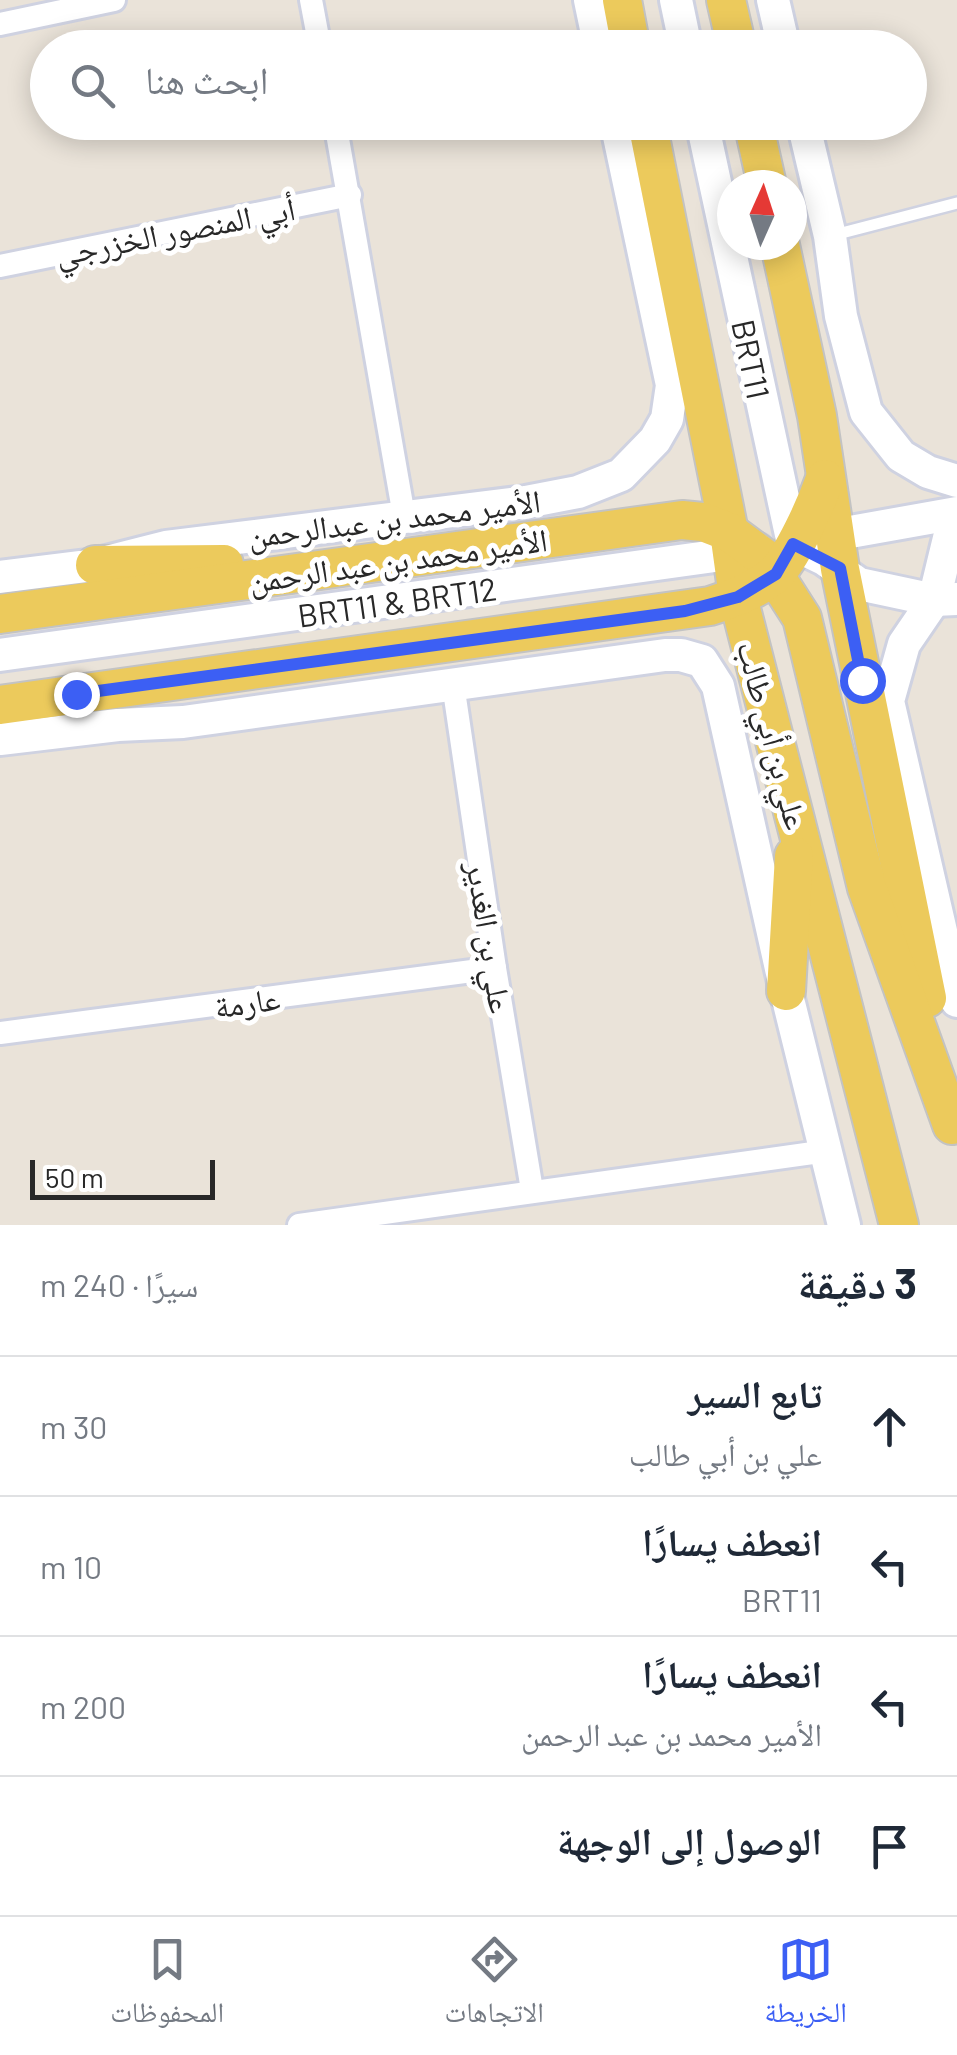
<!DOCTYPE html>
<html lang="ar">
<head>
<meta charset="utf-8">
<style>
  body { margin:0; font-family:Barlow,"Noto Naskh Arabic",sans-serif; background:#f6f6f7; color:#1f2937; direction:rtl }
  .compass { position:absolute; left:717px; top:170px; width:90px; height:90px; border-radius:50%; background:#fff; box-shadow:0 5px 25px #0003; rotate:3deg }
  .scale { position:absolute; left:30px; bottom:25px; width:185px; box-sizing:border-box; padding-left:10px; border:5px solid #282828; border-top:0; font-size:28px; line-height:35px; white-space:nowrap; color:#282828; -webkit-text-stroke:8px #fff; paint-order:stroke }
  .stop { position:absolute; width:30px; height:30px; margin:-22px; border:8px solid #3c5ff4; border-radius:50%; background:#fff }
  .stop.end { background:#3c5ff4; border-color:#fff; box-shadow:0 2px 10px #0008 }
  .list { margin:0; padding:0; list-style:none }
  h2 { display:flex; justify-content:space-between; align-items:center; height:130px; margin:0; padding:0 40px; font-size:42px }
  h2 small { font-size:32px; font-weight:400; color:#747a83 }
  .list li { display:grid; grid-template-columns:65px 1fr auto; gap:30px; align-items:center; box-sizing:border-box; height:140px; padding:0 40px; border-top:2px solid #e0e1e3 }
  .list b { display:block; font-size:38px; white-space:nowrap }
  .list p { margin:0; font-size:32px; white-space:nowrap; color:#747a83 }
  .list em { font-size:32px; font-style:normal; color:#747a83 }
  .icon { flex:none; width:55px; height:55px; fill:none; stroke:currentColor; stroke-width:2; stroke-linecap:round; stroke-linejoin:round }
  .map { position:relative; flex:none; width:957px; height:1225px; overflow:hidden; direction:ltr }
  .search { position:absolute; background:#fff; box-shadow:0 5px 25px #0003; left:30px; right:30px; top:30px; height:110px; display:flex; align-items:center; gap:25px; box-sizing:border-box; padding:0 35px; border-radius:55px; color:#747a83; font-size:38px }
  .sheet { height:690px; background:#fff }
  nav { display:flex; justify-content:space-around; align-items:center; box-sizing:border-box; height:140px; border-top:2px solid #e0e1e3; background:#fff; font-size:28px; color:#747a83 }
  nav a { display:grid; justify-items:center; gap:5px }
  nav .on { color:#3c5ff4 }
  .map>svg:first-child { display:block }
  .lines { fill:none; stroke-linecap:round; stroke-linejoin:round }
  .lane-casing { stroke:#cfd2e1; stroke-width:16 }
  .street-casing { stroke:#cfd2e1; stroke-width:28 }
  .secondary-casing { stroke:#cfd2e1; stroke-width:38 }
  .primary-casing { stroke:#c3c3c3; stroke-width:42 }
  .lane { stroke:#fff; stroke-width:11 }
  .street { stroke:#fff; stroke-width:22 }
  .secondary { stroke:#fff; stroke-width:32 }
  .primary { stroke:#ecca5c; stroke-width:38 }
  .route { stroke:#3c5ff4; stroke-width:12 }
  .labels { text-anchor:middle; dominant-baseline:central; stroke-width:10; stroke-linejoin:round; paint-order:stroke }
  .street-label { font-size:32px; fill:#282828; stroke:#fff }
</style>
</head>
<body>
<div class="map">
<svg width="957" height="1225" viewBox="0 0 957 1225">
  <rect width="100%" height="100%" fill="#eae3d9"/>
  <g class="lines">
    <defs>
      <path id="lane" d="M834,235L957,203"/>
      <g id="street">
        <path d="M311,0L320,48"/>
        <path d="M0,24L114,0"/>
        <path d="M335,122L404,516"/>
        <path d="M0,266L350,195"/>
        <path d="M453,684L495,968L532,1190"/>
        <path d="M0,1033L495,968"/>
        <path d="M299,1225L827,1151"/>
      </g>
      <g id="secondary">
        <path d="M590,0L600,48"/>
        <path d="M676,0L686,48"/>
        <path d="M773,0L784,48"/>
        <path d="M702,122L793,544L824,559L859,584L934,600L957,599"/>
        <path d="M803,122L830,236L841,316L866,412L901,456L928,472L957,481"/>
        <path d="M957,518L950,534L934,600L904,644L888,701L957,1001"/>
        <path d="M811,539L957,513"/>
        <path d="M0,577L95,565L166,547L526,502L578,492L621,475L655,440L667,419L672,385L616,122"/>
        <path d="M0,655L758,550"/>
        <path d="M0,739L118,725L183,722L665,655H681L702,661L718,686L786,991L844,1225"/>
      </g>
      <g id="primary">
        <path d="M622,0L631,48"/>
        <path d="M726,0L737,48"/>
        <path d="M647,122L729,532L738,597L899,1225"/>
        <path d="M753,122L767,185"/>
        <path d="M780,245L817,416L840,569L927,998"/>
        <path d="M95,565L224,564"/>
        <path d="M0,614L682,520L703,522L729,532L763,557L802,618L867,888L952,1125"/>
        <path d="M0,705L710,606C732,599 754,591 773,576C792,559 816,504 825,479"/>
        <path d="M786,991L794,856"/>
      </g>
    </defs>
    <use href="#lane" class="lane-casing"/>
    <use href="#street" class="street-casing"/>
    <use href="#secondary" class="secondary-casing"/>
    <use href="#primary" class="primary-casing"/>
    <use href="#lane" class="lane"/>
    <use href="#street" class="street"/>
    <use href="#secondary" class="secondary"/>
    <use href="#primary" class="primary"/>
  </g>
  <g class="lines">
    <path class="route" d="M76,694L685,611L738,597L776,574L793,544L840,568L862,680"/>
  </g>
  <g class="labels">
    <g class="street-label">
      <text transform="translate(175 230) rotate(-11)">أبي المنصور الخزرجي</text>
      <text transform="translate(752 359) rotate(78)">BRT11</text>
      <text transform="translate(394 517) rotate(-7)">الأمير محمد بن عبدالرحمن</text>
      <text transform="translate(398 559) rotate(-8)">الأمير محمد بن عبد الرحمن</text>
      <text transform="translate(397 601) rotate(-8)">BRT11 &amp; BRT12</text>
      <text transform="translate(774 735) rotate(75)">علي بن أبي طالب</text>
      <text transform="translate(491 937) rotate(81)">علي بن الغدير</text>
      <text transform="translate(247 1001) rotate(-8)">عارمة</text>
    </g>
  </g>
</svg>
<svg class="compass" viewBox="-18 -18 36 36"><path d="M0-13l5 13h-10z" fill="#e53935"/><path d="M0 13l5-13h-10z" fill="#747a83"/></svg>
<div class="scale">50 m</div>
<div class="stop" style="left:862px;top:680px"></div>
<div class="stop end" style="left:76px;top:694px"></div>
<div class="search"><svg class="icon" aria-label="search" viewBox="0 0 24 24"><circle cx="10" cy="10" r="6"/><path d="M15 15l6 6"/></svg>ابحث هنا</div>
</div>
<section class="sheet">
<h2>3 دقيقة<small>سيرًا · 240 m</small></h2>
<ul class="list">
<li><svg class="icon" aria-label="ahead" viewBox="0 0 24 24"><path d="M12 20V5M6 11l6-6 6 6"/></svg><div><b>تابع السير</b><p>علي بن أبي طالب</p></div><em>30 m</em></li>
<li><svg class="icon" aria-label="left" viewBox="0 0 24 24"><path d="M17 20v-9H6M10 6l-5 5 5 5"/></svg><div><b>انعطف يسارًا</b><p>BRT11</p></div><em>10 m</em></li>
<li><svg class="icon" aria-label="left" viewBox="0 0 24 24"><path d="M17 20v-9H6M10 6l-5 5 5 5"/></svg><div><b>انعطف يسارًا</b><p>الأمير محمد بن عبد الرحمن</p></div><em>200 m</em></li>
<li><svg class="icon" aria-label="arrive" viewBox="0 0 24 24"><path d="M6 21V4h12l-3 4 3 4H6"/></svg><div><b>الوصول إلى الوجهة</b></div></li>
</ul>
</section>
<nav>
<a class="on"><svg class="icon" aria-label="map" viewBox="0 0 24 24"><path d="M3 6l6-2 6 2 6-2v14l-6 2-6-2-6 2zM9 4v14M15 6v14"/></svg>الخريطة</a>
<a><svg class="icon" aria-label="directions" viewBox="0 0 24 24"><path d="M12 3l9 9-9 9-9-9zM9 14v-3h6M13 9l2 2-2 2"/></svg>الاتجاهات</a>
<a><svg class="icon" aria-label="saved" viewBox="0 0 24 24"><path d="M7 4h10v16l-5-4-5 4z"/></svg>المحفوظات</a>
</nav>
</body>
</html>
